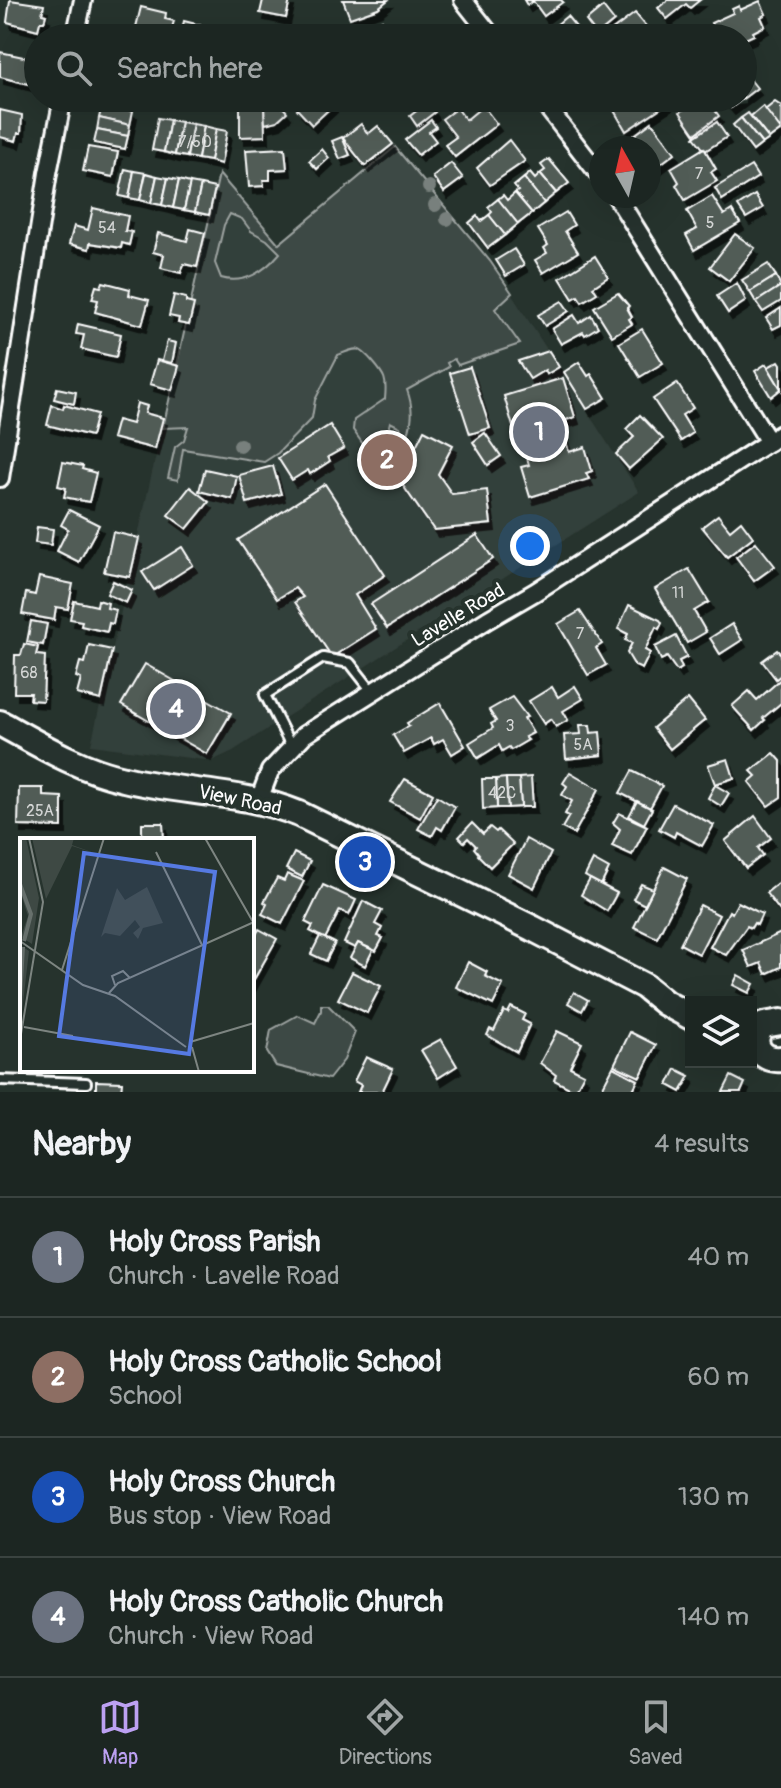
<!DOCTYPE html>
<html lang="en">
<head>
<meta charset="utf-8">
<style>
  body { margin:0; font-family:Pangolin,sans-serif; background:#29322f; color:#f1f3f6 }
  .controls { position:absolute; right:24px; bottom:24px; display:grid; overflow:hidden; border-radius:0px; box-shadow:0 8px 32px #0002 }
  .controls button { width:72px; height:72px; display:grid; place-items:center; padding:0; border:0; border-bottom:2px solid #3a4340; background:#1c2622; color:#f1f3f6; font:40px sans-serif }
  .compass { position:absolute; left:589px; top:136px; width:72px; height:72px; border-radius:50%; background:#1c2622; box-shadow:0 8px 32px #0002; rotate:352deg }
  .you { position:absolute; left:530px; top:546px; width:28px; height:28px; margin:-20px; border:6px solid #fff; border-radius:50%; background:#1a73e8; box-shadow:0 0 0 12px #1a73e833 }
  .badge { display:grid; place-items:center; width:52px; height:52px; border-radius:50%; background:#bca0f2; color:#fff; font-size:26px; font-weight:700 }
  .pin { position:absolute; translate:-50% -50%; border:4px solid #fff; box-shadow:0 2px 8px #0006 }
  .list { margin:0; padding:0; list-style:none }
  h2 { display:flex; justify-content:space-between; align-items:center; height:104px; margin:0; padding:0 32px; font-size:34px }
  h2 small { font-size:26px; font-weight:400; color:#a0a5a5 }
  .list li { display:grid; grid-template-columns:52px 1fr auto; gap:24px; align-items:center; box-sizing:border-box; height:120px; padding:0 32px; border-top:2px solid #3a4340 }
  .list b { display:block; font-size:30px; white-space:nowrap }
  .list p { margin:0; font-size:26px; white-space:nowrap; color:#a0a5a5 }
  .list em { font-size:26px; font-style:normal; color:#a0a5a5 }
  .icon { flex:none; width:44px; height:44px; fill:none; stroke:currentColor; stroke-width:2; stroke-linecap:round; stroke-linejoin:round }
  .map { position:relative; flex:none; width:781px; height:1092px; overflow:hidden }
  .search { position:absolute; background:#1c2622; box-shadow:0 8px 32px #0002; left:24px; right:24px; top:24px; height:88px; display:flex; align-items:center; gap:20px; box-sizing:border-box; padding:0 28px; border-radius:44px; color:#a0a5a5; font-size:30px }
  .sheet { height:584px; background:#1c2622 }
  nav { display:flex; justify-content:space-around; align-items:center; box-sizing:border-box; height:112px; border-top:2px solid #3a4340; background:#1c2622; font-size:22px; color:#a0a5a5 }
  nav a { display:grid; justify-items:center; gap:4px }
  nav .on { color:#bca0f2 }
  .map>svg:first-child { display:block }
  .built { fill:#333f3a }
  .green { fill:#3e4944; stroke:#9ea4a2; stroke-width:2; fill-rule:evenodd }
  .building { fill:#515c57; stroke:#fff; stroke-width:2; filter:url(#shadow) }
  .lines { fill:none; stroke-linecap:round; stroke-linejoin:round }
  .service-casing { stroke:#fff; stroke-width:14 }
  .minor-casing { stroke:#fff; stroke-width:22 }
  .secondary-casing { stroke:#fff; stroke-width:30 }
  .service { stroke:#26332d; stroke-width:8 }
  .minor { stroke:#26332d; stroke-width:16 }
  .secondary { stroke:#26332d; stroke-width:24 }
  .tree { fill:#78807d }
  .labels { text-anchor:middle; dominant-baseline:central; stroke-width:8; stroke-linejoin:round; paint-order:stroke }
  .number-label { font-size:16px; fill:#d4d6d5 }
  .street-label { font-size:20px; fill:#fff; stroke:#26332d }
  .inset-river { fill:none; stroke:#67706c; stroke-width:4 }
  .inset-road { fill:none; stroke:#7d8581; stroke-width:2 }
  .view { fill:#567ae2; fill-opacity:0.15; stroke:#567ae2; stroke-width:4 }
  .inset-edge { fill:none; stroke:#fff; stroke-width:4 }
</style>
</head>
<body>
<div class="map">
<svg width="781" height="1092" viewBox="0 0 781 1092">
  <defs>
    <filter id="shadow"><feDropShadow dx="4" dy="7" stdDeviation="0" flood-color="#0009"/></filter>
  </defs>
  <rect width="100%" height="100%" fill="#26332d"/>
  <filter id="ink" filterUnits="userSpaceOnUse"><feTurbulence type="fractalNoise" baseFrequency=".0125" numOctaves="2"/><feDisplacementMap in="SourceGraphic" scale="16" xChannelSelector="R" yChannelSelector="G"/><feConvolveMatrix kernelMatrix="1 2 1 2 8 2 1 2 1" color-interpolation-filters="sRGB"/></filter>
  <g filter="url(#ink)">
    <path class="built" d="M395,147L490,261L639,492L233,751L212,761L91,745L219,174L279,244Z"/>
    <g class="green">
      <path d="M395,147L490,261L512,293L495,309L520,344L458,365L454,359L447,363L449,367L407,390C414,409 413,423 405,442L400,427L390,422L389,426L392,430L386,444L399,449L389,457L375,461L353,430L354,420L385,399C387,379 385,376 373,362C359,346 358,347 338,355L315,400L312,418L278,453L264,462L183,449L178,480L168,478L175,447L184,440L188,427L163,428L219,174L279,244ZM230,214L242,219L251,231L267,240L280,253C265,271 244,285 221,278L215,263L224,225Z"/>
      <path d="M321,1005H328L355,1032L344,1060L329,1079L276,1066L267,1052L271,1030L298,1015L315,1023L321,1011Z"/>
    </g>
    <g class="building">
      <path d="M10,0L44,5L42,14L46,15L44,22H40L38,30L7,22Z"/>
      <path d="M263,0H290L286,18L260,13Z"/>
      <path d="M343,0H388L378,8L350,18Z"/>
      <path d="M524,0H561L563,2L544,16L533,1L527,5Z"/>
      <path d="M668,0H700L690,8L686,4L667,19L658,8Z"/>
      <path d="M760,1L766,14L761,17L765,26L753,32L754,35L743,40V38H718L711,23L733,13L732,9L739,6L740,10Z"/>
      <path d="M141,7L166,13L165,19L174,21L169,38L135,31Z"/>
      <path d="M603,7L614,21L597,35L586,21Z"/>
      <path d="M635,13L646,26L631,38H602Z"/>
      <path d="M567,16L585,38H544L543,36Z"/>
      <path d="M382,20L394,38H359L358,37Z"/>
      <path d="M184,21L200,25L196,38H180Z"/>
      <rect x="206" y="26" width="33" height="12"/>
      <path d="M0,52L33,59V76H30L28,84L0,77Z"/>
      <path d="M749,78L757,88L731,108L724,100L743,98V83Z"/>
      <path d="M240,98H264L265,136L240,137Z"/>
      <path d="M308,98H341L312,125L297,109Z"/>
      <path d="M611,98H665L668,103L626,131L608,100Z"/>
      <path d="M700,98H706L719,116L695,134L680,112Z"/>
      <path d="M276,99L287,112L277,121L265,124L264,105Z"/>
      <path d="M428,102L435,112L417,126L410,116Z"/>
      <path d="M775,102L781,106V130L765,110Z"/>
      <path d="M102,105L133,111L130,125L99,118Z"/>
      <path d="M483,106L497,124L455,157L445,145L456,137L442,119L457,108L466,120Z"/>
      <path d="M763,106L781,130L769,139L751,116Z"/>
      <path d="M0,110L22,115L21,133H18L16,141L0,137Z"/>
      <path d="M748,113L769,139L762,144L741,118Z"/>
      <path d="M99,118L130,125L128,136L97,130Z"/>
      <path d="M158,118L170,120L164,152L152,150Z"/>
      <path d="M741,118L762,144L753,151L733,125Z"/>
      <path d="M170,120L181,122L175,155L164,152Z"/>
      <path d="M431,120L436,127L429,132L436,141L418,155L405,140Z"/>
      <path d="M181,122L193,124L187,157L175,155Z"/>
      <path d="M652,122L675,153L651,171L649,148H629L625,142Z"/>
      <path d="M717,122L727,137L705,151L694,137Z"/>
      <path d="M193,124L204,126L198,159L187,157Z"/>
      <path d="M361,124L368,134L378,126L393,144L365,166L343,138Z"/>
      <path d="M204,126L216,129L210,161L198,159Z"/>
      <path d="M216,129L227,131L221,164L210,161Z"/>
      <path d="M97,130L128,136L125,149L94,143Z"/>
      <path d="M342,137L350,155L340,159L332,141Z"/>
      <path d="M509,140L525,161L490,185L477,168Z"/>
      <path d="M88,147L118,152L113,177L83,171Z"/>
      <path d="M285,148L287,169L270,170V180H263L264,186L249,187L246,150Z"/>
      <path d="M704,148L716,169L711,172L717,181L685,200L676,185L679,182L671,168Z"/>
      <path d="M322,149L329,158L317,169L309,161Z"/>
      <path d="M549,159L569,183L556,193L540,174L545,170L541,165Z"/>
      <path d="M451,163L463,178L444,192L433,177Z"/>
      <path d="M751,166L758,177L722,200L715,188Z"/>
      <path d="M125,169L134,171L129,198L119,196Z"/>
      <path d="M134,171L146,173L140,200L129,198Z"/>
      <path d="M146,173L157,176L151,203L140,200Z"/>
      <path d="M530,173L535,179L540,174L556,193L544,203L524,178Z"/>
      <path d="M157,176L168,178L162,205L151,203Z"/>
      <path d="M168,178L179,180L173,208L162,205Z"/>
      <path d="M524,178L544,203L532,213L515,193L518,191L514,186Z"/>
      <path d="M179,180L190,183L184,210L173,208Z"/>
      <path d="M190,183L201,185L195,212L184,210Z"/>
      <path d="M201,185L215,188L209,215L195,212Z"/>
      <path d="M515,193L532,213L518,224L498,199L503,195L507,200Z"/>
      <path d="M755,195L763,208L746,218L738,206Z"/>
      <path d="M712,196L724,215L732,210L740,223L694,250L686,235L697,229L687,211Z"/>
      <path d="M498,199L518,224L505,235L489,215L492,212L488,207Z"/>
      <path d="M93,208L128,216L125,231L132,232L129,245L122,243L121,248L90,243L89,249L69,244L74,226L88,230Z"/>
      <path d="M566,212L574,225L565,231L578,252L543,273L535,260L547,253L544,248L548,245L538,229Z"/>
      <path d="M489,215L505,235L488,248L469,223L477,216L481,221Z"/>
      <path d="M190,229L205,233L197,267L184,264L181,273L161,268L164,255L153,252L158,233L187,241Z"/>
      <path d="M735,234L755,248L729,281L710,267Z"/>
      <path d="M514,249L524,265L506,276L496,260Z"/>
      <path d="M595,256L608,277L593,287L597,293L582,302L578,296L573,299L560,278Z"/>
      <path d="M768,264L776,276L750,292L742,280Z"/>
      <path d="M776,276L781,286L756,302L750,292Z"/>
      <path d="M103,282L130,289L129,295L149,300L142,325L95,312L98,300L92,299L96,286L101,287Z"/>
      <path d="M737,283L746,301L728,313L717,296Z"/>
      <path d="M781,286V301L763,312L756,302Z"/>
      <path d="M618,293L629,306L627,308L632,317L629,319L632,324L612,336L594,307Z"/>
      <path d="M174,295L186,298V302L194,304L189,325L178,323L179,318L169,316Z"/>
      <path d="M562,301L569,311L545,326L538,315Z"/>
      <path d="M781,308V325L773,329L766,318Z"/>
      <path d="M574,315L579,323L591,315L598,327L585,335L583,332L561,344L552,329Z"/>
      <path d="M78,324L121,334L116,357L81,349L84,335L76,334Z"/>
      <path d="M642,329L663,363L640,377L619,343Z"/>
      <path d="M167,341L176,343L172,363L162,361Z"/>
      <path d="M549,351L559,367L547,374L545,370L530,379L518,361Z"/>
      <path d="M157,360L179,366L172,390L150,384Z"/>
      <path d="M779,361L781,364V389L768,367Z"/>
      <path d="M579,362L588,376L591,374L606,398L587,409L564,372Z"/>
      <path d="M766,364L781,389L771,397L755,371Z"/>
      <path d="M470,367L490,428L470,434L450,373Z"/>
      <path d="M563,378L575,417L560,422L569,452L585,447L592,471L586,473L589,479L530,497L521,467L529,465L525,452L536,448L534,442L519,447L504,396Z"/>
      <path d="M677,383L693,408L682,415L693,433L681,441L653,399Z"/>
      <path d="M57,388L76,392L74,404L54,399Z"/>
      <path d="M137,403L147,406L145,413L163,418L155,449L112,438L117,420L132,424Z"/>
      <path d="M52,405L63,409L64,405L97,414L91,436L47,425Z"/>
      <path d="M640,415L663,439L629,469L616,454L634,437L626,429Z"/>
      <path d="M330,425L344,448L328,457L330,461L310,474L308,470L292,480L278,458Z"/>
      <path d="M424,430L453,445L438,474L452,494L487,490L491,524L434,530L399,480Z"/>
      <path d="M485,433L501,456L488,465L473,442Z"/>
      <path d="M63,462L83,466L82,469L96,473L89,502L64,497L66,488L58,486Z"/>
      <path d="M273,466L281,494L247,503L239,475Z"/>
      <path d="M205,469L237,476L232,499L199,491Z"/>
      <path d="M325,484L385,575L355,595L376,629L332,657L295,602L303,597L295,588L277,599L238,540Z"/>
      <path d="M190,487L209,502L187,529L168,515Z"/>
      <path d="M69,510L99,525L79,562L57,551L68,529L61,525Z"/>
      <path d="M718,515L730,530L741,521L753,537L727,557L702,527Z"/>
      <path d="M37,527L53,529L51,545L35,543Z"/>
      <path d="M113,532L139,538L130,577L104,572Z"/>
      <path d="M477,535L493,559L387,628L371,604Z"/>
      <path d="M756,542L775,566L754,581L736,557Z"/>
      <path d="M182,547L193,565L154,590L142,572Z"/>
      <path d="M689,569L709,602L694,611L706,632L687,643L655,589Z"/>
      <path d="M39,577L73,584L68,609L56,607L54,620L22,614L26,593L35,595Z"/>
      <path d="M113,581L132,590L126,603L107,594Z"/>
      <path d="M98,600L108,603L107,608L116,610L113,624L109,623L107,632L81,626L82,621L70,619L74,601L97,606Z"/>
      <path d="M629,605L660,620L662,623L659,629L656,627L645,650L650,653L642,669L635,666L627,653L632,643L625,640L628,634L618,629Z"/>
      <path d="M580,611L602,644L596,648L606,665L588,675L558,624Z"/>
      <path d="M31,621L47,624L43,645L27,642Z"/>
      <path d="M732,624L742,640L720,654L710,638Z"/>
      <path d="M676,636L687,657L679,661L682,668L677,671L667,657L661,660L655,647Z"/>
      <path d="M24,644L38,647L36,655L45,656L43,701L30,700L31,693H14L15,655H21Z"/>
      <path d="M89,645L112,650L101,700L77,694L81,679L76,677L80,662L85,663Z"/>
      <path d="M777,650L781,654V675L776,679L762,661Z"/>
      <path d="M145,664L231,713L207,754L121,705Z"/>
      <path d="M781,679V703L763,718L765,720L754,730L732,706L749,691L757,700Z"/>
      <path d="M575,686L583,699L563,711L568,720L556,727L551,719L544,724L529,701L552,687L558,697Z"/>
      <path d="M512,697L527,717L524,718L533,733L525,737L528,740L511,750L509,747L502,751L499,745L478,758L469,743L493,728L491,724L496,721L489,710Z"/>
      <path d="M688,699L705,720L670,749L653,728Z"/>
      <path d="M440,703L465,746L452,754L443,739L434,744L431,738L404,753L393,735L409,726L407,723Z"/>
      <path d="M580,725H590L591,733L600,732L602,755L566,759L564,735L581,734Z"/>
      <path d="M774,753L781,761V797L768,806L749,782L756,776L751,771Z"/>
      <path d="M728,759L734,778L715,784L708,765Z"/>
      <path d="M632,771L662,786L650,808L620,793Z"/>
      <path d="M570,772L599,789L574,834L562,828L569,816L565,814L572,801L562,795L567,786L563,783Z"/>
      <path d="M531,777L533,807H521L519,778Z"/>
      <path d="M506,778L508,808H497L496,779Z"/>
      <path d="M506,778H519L521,807L508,808Z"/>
      <path d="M405,779L433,794L420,818L390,802Z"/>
      <path d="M482,779H496L497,808L483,809Z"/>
      <path d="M715,785L729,793L721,806L708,798Z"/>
      <path d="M19,788H43V796L62,797V827L18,826Z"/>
      <path d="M437,796L455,807L442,830L437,827L432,836L418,829Z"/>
      <path d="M637,801L652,809L644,824L629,816Z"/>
      <path d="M673,804L714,825L702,846L676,832L674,837L659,829Z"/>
      <path d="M619,813L647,826L632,855L612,846L620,829L613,823Z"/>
      <path d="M755,816L771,838L758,848L763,855L746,868L725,841Z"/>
      <path d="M142,823H163L164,840H142Z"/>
      <path d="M472,823L483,834L490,827L496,832L498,830L513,844L490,867L478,855L479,854L474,848L476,846L468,838L464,842L459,837Z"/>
      <path d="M526,839L551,853L534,888L508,874Z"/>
      <path d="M294,853L310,861L302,877L286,869Z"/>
      <path d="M593,860L609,869L601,885L585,876Z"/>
      <path d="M664,867L687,879L657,938L634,927Z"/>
      <path d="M287,874L304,881L282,924L262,914L267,904L264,902L277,878L284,881Z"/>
      <path d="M590,879L617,893L607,911L581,895Z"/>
      <path d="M781,881V912L766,893Z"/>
      <path d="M641,884L653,889L645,905L633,899Z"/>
      <path d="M323,885L356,900L349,915L340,910L325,939L310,931L313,926L305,922Z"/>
      <path d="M363,901L382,911L375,924L382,928L378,936L383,938L376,951L358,943L355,948L344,943Z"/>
      <path d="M738,902L762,914L757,925L754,923L751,928L747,926L726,955L710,947L729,911L732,913Z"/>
      <path d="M700,905L719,915L699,954L680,944Z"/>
      <path d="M259,929L277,939L252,983V942Z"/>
      <path d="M781,933V967L766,974L761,963L751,967L743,950Z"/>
      <path d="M320,936L335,943L326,961L311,954Z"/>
      <path d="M358,943L373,950L365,966L350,958Z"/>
      <path d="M468,962L487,972L485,976L503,985L493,1005L456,987Z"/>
      <path d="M352,972L381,986L367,1013L338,999Z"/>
      <path d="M738,975L754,984L749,993L733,985Z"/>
      <path d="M574,992L588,1000L582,1011L568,1003Z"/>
      <path d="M511,1007L525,1014L522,1020L530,1024L517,1052L487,1035L490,1029L494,1031L504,1011L508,1013Z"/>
      <path d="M557,1031L582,1043L570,1067L584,1074L575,1091L554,1080L556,1075L540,1063Z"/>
      <path d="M630,1032L656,1045L640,1077L614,1065Z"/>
      <path d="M441,1039L457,1066L438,1078L421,1050Z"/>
      <path d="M366,1057L393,1069L382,1092H358L361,1085L354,1081Z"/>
      <path d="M613,1067L638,1080L632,1092H600Z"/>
      <path d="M676,1069L690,1076L681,1092L668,1085Z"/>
      <path d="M731,1076L745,1083L741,1092H723Z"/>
      <path d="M96,1081L122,1082L121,1092H96Z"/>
    </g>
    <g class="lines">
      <defs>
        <g id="service">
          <path d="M291,746L265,695L323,658L350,663L372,691"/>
          <path d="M0,1080L86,1083"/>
        </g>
        <g id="minor">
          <path d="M463,0L493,38"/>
          <path d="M75,38L83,0"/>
          <path d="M540,98L601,177"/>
          <path d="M616,196L769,442"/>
          <path d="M0,478L48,173L63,98"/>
          <path d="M259,800L270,771L304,735L487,620L535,592L781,434"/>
        </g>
        <g id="secondary">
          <path d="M0,723C38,744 81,770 124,779C182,793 243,791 299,814L532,928L644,986L665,1003L691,1017"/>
          <path d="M781,1022L764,1025C748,1040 759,1061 781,1059"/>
        </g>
      </defs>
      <use href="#service" class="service-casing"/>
      <use href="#minor" class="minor-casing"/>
      <use href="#secondary" class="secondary-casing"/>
      <use href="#service" class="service"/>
      <use href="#minor" class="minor"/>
      <use href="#secondary" class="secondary"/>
    </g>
    <g class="tree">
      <circle cx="429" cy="187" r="7"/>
      <circle cx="435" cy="205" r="7"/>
      <circle cx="447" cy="219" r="7"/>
      <circle cx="240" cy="445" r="7"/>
    </g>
  </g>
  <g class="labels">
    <g class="number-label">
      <text x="195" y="142">7/50</text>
      <text x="699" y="174">7</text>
      <text x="710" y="223">5</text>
      <text x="107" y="228">54</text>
      <text x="678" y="593">11</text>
      <text x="580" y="634">7</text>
      <text x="29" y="673">68</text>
      <text x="510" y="726">3</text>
      <text x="583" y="745">5A</text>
      <text x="502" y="793">42C</text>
      <text x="40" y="811">25A</text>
    </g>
    <g class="street-label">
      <text transform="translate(458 615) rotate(-31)">Lavelle Road</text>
      <text transform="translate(240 800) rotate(12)">View Road</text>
    </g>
  </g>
  <g transform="translate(20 838)">
    <rect width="234" height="234" fill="#26332d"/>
    <path d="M0,0H6L19,60L12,106L1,99L8,78L0,53ZM12,0H54L52,7L77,16L52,8L26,61ZM127,49L143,85L123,90L118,101L113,95L120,89L115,82L100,98L85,95L81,99L97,50L105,62ZM0,107L9,113L0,191Z" fill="#3e4944"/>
    <path class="inset-river" d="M0,46L11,76L4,103M0,159L3,109"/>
    <path class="inset-road" d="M185,0L233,84M136,14L182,107M0,103L63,147L95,158L166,209M42,132L84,0M95,147L92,138L103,133L110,140M89,155L98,145L234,84M4,189L53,198M0,202L23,64L9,0M170,204L234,185M172,209L179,234"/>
    <path class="view" d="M64,15L195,34L169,216L39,198Z"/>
    <rect width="234" height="234" class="inset-edge"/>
  </g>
</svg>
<div class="controls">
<button><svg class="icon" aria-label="layers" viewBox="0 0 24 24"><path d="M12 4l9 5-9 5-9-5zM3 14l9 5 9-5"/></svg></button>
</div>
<svg class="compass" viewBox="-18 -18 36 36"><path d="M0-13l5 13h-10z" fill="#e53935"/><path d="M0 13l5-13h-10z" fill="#a0a5a5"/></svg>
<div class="you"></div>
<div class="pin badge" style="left:539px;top:432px;background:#6b7280">1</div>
<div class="pin badge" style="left:387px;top:460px;background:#8d6e63">2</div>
<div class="pin badge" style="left:365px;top:862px;background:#1a4fb4">3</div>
<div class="pin badge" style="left:176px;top:709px;background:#6b7280">4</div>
<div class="search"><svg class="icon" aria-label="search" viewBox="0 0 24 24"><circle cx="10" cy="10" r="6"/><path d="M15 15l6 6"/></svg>Search here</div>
</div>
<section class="sheet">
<h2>Nearby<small>4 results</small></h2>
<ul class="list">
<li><span class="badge" style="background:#6b7280">1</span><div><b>Holy Cross Parish</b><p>Church · Lavelle Road</p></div><em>40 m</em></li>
<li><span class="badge" style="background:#8d6e63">2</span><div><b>Holy Cross Catholic School</b><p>School</p></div><em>60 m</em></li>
<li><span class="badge" style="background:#1a4fb4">3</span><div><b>Holy Cross Church</b><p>Bus stop · View Road</p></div><em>130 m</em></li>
<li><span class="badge" style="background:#6b7280">4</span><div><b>Holy Cross Catholic Church</b><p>Church · View Road</p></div><em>140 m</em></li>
</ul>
</section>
<nav>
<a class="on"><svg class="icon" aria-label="map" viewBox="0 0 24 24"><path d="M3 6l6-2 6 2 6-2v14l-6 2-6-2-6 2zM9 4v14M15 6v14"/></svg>Map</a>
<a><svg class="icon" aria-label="directions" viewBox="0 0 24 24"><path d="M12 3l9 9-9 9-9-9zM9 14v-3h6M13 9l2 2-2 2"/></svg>Directions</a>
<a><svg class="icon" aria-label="saved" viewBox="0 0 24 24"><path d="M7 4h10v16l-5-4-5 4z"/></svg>Saved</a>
</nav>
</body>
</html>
